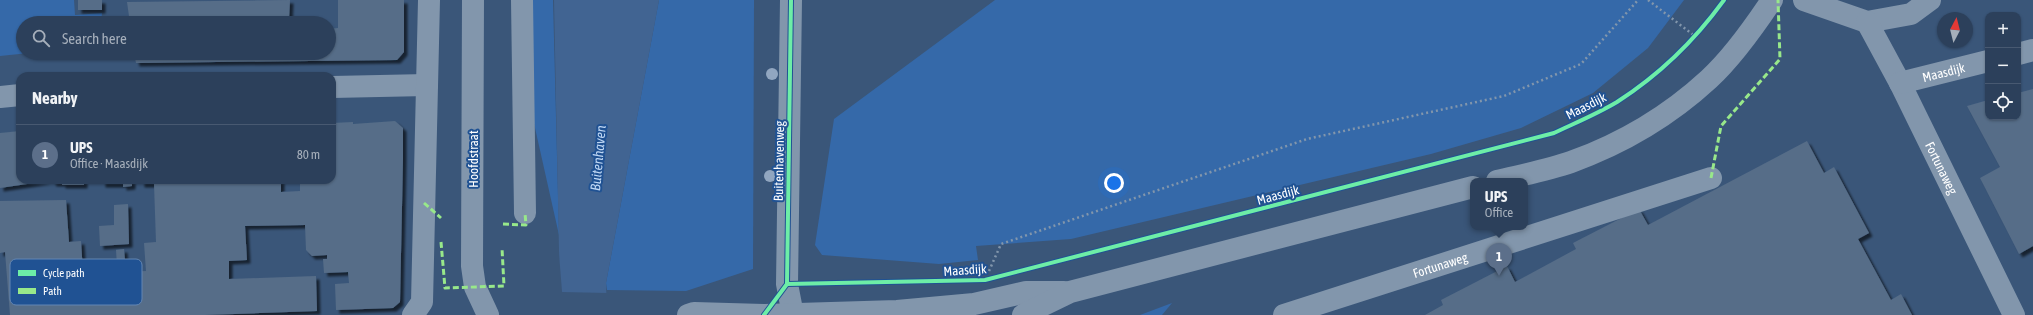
<!DOCTYPE html>
<html lang="en">
<head>
<meta charset="utf-8">
<style>
  body { margin:0; font-family:"Asap Condensed",sans-serif; background:#344761; color:#f1f3f6 }
  .controls { position:absolute; right:12px; top:12px; display:grid; overflow:hidden; border-radius:8px; box-shadow:0 1px 3px #0004 }
  .controls button { width:36px; height:36px; display:grid; place-items:center; padding:0; border:0; border-bottom:1px solid #485971; background:#2c405b; color:#f1f3f6; font:20px sans-serif }
  .compass { position:absolute; left:1937px; top:12px; width:36px; height:36px; border-radius:50%; background:#2c405b; box-shadow:0 1px 3px #0004; rotate:7deg }
  .you { position:absolute; left:1114px; top:183px; width:14px; height:14px; margin:-10px; border:3px solid #fff; border-radius:50%; background:#1a73e8; box-shadow:0 0 0 6px #1a73e833 }
  .badge { display:grid; place-items:center; width:26px; height:26px; border-radius:50%; background:#8bbbb9; color:#fff; font-size:13px; font-weight:700 }
  .pin { position:absolute; translate:-50% -33px; filter:drop-shadow(0 1px 2px #0008) }
  .pin::after { content:''; position:absolute; top:21px; width:14px; height:12px; background:inherit; clip-path:polygon(0 0,100% 0,50% 100%) }
  .popup { position:absolute; left:1470px; top:178px; width:58px; height:52px; box-sizing:border-box; display:grid; place-content:center; border-radius:8px; background:#2c405b; filter:drop-shadow(0 1px 3px #0005); font-size:13px; white-space:nowrap; color:#a6afbb }
  .popup b { font-size:15px; color:#f1f3f6 }
  .popup::after { content:''; position:absolute; left:50%; top:100%; margin-left:-8px; border:8px solid transparent; border-top-color:#2c405b }
  .list { margin:0; padding:0; list-style:none }
  h2 { display:flex; justify-content:space-between; align-items:center; height:52px; margin:0; padding:0 16px; font-size:17px }
  h2 small { font-size:13px; font-weight:400; color:#a6afbb }
  .list li { display:grid; grid-template-columns:26px 1fr auto; gap:12px; align-items:center; box-sizing:border-box; height:60px; padding:0 16px; border-top:1px solid #485971 }
  .list b { display:block; font-size:15px; white-space:nowrap }
  .list p { margin:0; font-size:13px; white-space:nowrap; color:#a6afbb }
  .list em { font-size:13px; font-style:normal; color:#a6afbb }
  .icon { flex:none; width:22px; height:22px; fill:none; stroke:currentColor; stroke-width:2; stroke-linecap:round; stroke-linejoin:round }
  .map { position:relative; flex:none; width:2033px; height:315px; overflow:hidden }
  .search { position:absolute; background:#2c405b; box-shadow:0 1px 3px #0004; left:16px; top:16px; width:320px; height:44px; display:flex; align-items:center; gap:10px; box-sizing:border-box; padding:0 14px; border-radius:22px; color:#a6afbb; font-size:15px }
  .panel { position:absolute; background:#2c405b; box-shadow:0 1px 3px #0004; left:16px; top:72px; width:320px; height:112px; border-radius:12px }
  .map>svg:first-child { display:block }
  .green { fill:#3569a9 }
  .water { fill:#416492 }
  .pier { fill:#3a5679 }
  .building { fill:#566d88; filter:url(#shadow) }
  .lines { fill:none; stroke-linecap:round; stroke-linejoin:round }
  .path { stroke:#8296ac; stroke-width:2.5; stroke-dasharray:2 3; stroke-linecap:butt }
  .minor { stroke:#8296ac; stroke-width:22 }
  .quiet { stroke:#98e88a; stroke-width:3; stroke-dasharray:6 3; stroke-linecap:butt }
  .cycleway-casing { stroke:#205293; stroke-width:6 }
  .cycleway { stroke:#6deda7; stroke-width:4 }
  .tree { fill:#91a6c0 }
  .labels { text-anchor:middle; dominant-baseline:central; stroke-width:4; stroke-linejoin:round; paint-order:stroke }
  .street-label { font-size:13px; fill:#fff; stroke:#205293 }
  .water-label { font-size:14px; font-style:italic; fill:#bfd7f4; stroke:#205293 }
  .key { fill:#205293; stroke:#6386b3; stroke-width:1 }
  .key-label { font-size:11px; fill:#fff }
</style>
</head>
<body>
<div class="map">
<svg width="2033" height="315" viewBox="0 0 2033 315">
  <defs>
    <filter id="shadow"><feDropShadow dx="3.5" dy="3.5" stdDeviation="1" flood-color="#0009"/></filter>
  </defs>
  <rect width="100%" height="100%" fill="#3a5679"/>
  <g class="green">
    <path d="M0,0H74L75,15L102,13L101,23H23V53H29L0,56Z"/>
    <path d="M531,0H553L559,235L531,110Z"/>
    <path d="M659,0H754L753,269L686,291L607,290L606,283Z"/>
    <path d="M995,0H1684L1648,48L1593,93L1521,128L1431,154L1071,239L976,246L978,260L939,264L822,255L815,245L834,119Z"/>
    <path d="M1172,303L1162,315H1140Z"/>
  </g>
  <path class="water" d="M554,0H659L606,283L607,315H563C563,293 560,273 559,251Z"/>
  <path class="pier" d="M561,292L608,293V315H561Z"/>
  <g class="building">
    <rect x="78" y="0" width="24" height="10"/>
    <path d="M290,0L289,20H324V23H130L127,2Z"/>
    <path d="M338,0H404V52L397,60L136,63L134,53H329V29L338,28Z"/>
    <path d="M2033,89V246L2019,254L1980,178L2000,167L1967,106L1988,100V117H2018V93Z"/>
    <path d="M395,121L403,128V159L400,302L393,308L336,310L335,284L349,283L348,272L324,273L323,259H327V255L312,256L306,250L305,225L245,226L247,260L229,261V279L316,276L317,311L205,315H10L5,252L0,253V201L66,200L69,242L81,241L83,272L93,271L94,282L118,281L116,250L124,249L126,272L146,271L144,243L156,242L154,184H141V180H154V183H167V180H189V182H202V180H281V192L300,191V180H332V123L353,122V124Z"/>
    <path d="M20,131V180L47,181L0,188V133Z"/>
    <path d="M1807,141L1824,173L1834,167L1869,233L1858,239L1891,300L1901,294L1912,315H1425L1443,305L1441,300L1507,266L1515,282L1576,249L1573,243L1639,209L1648,225Z"/>
    <path d="M52,180H84V185H62V183H53Z"/>
    <path d="M102,180H132V186L123,187V184H102Z"/>
    <path d="M128,204L129,244L100,246L99,226L114,225V205Z"/>
  </g>
  <g class="lines">
    <g class="path">
      <path d="M1648,0L1696,37"/>
      <path d="M989,271L1001,244L1307,139L1504,96L1581,64L1638,0"/>
    </g>
    <g class="minor">
      <path d="M473,0L472,266L475,287L488,315"/>
      <path d="M522,0L525,213"/>
      <path d="M791,0L787,284L793,315"/>
      <path d="M1804,0L1867,22L1911,14L1930,0"/>
      <path id="s1" d="M1867,22L1900,83L2014,315"/>
      <path d="M2018,54L2033,50"/>
      <path id="s2" d="M1900,83L1988,61"/>
      <path d="M332,87L427,85"/>
      <path d="M0,97L20,95"/>
      <path d="M1497,181C1522,175 1548,170 1571,162C1621,144 1670,115 1709,79C1733,57 1754,27 1772,0"/>
      <path d="M413,315L422,302L429,0"/>
      <path d="M688,315L694,313L765,315L897,311L974,304L1026,292H1064"/>
      <path d="M1023,315L1070,292L1473,187"/>
      <path id="s3" d="M1284,315L1711,178"/>
    </g>
    <g class="quiet">
      <path d="M1711,178L1721,126L1780,59L1778,0"/>
      <path d="M424,203L441,218"/>
      <path d="M503,224L526,225L525,213"/>
      <path d="M441,242L445,288L504,286L502,248"/>
    </g>
    <defs>
      <g id="cycleway">
        <path d="M787,284L985,280L1554,133C1575,123 1597,114 1617,102C1659,75 1695,40 1724,0"/>
        <path d="M764,315L787,284L791,0"/>
      </g>
    </defs>
    <use href="#cycleway" class="cycleway-casing"/>
    <use href="#cycleway" class="cycleway"/>
  </g>
  <g class="tree">
    <circle cx="772" cy="74" r="6"/>
    <circle cx="770" cy="176" r="6"/>
  </g>
  <g class="labels">
    <g class="street-label">
      <text stroke="none"><textPath href="#s2" startOffset="45">Maasdijk</textPath></text>
      <text transform="translate(1586 106) rotate(-27)">Maasdijk</text>
      <text transform="translate(473 159) rotate(-90)">Hoofdstraat</text>
      <text transform="translate(779 161) rotate(-89)">Buitenhavenweg</text>
      <text stroke="none"><textPath href="#s1" startOffset="164">Fortunaweg</textPath></text>
      <text transform="translate(1278 195) rotate(-15)">Maasdijk</text>
      <text stroke="none"><textPath href="#s3" startOffset="164">Fortunaweg</textPath></text>
      <text transform="translate(965 270) rotate(-4)">Maasdijk</text>
    </g>
    <g class="water-label">
      <text transform="translate(598 158) rotate(-85)">Buitenhaven</text>
    </g>
  </g>
  <rect x="10" y="259" width="132" height="46" rx="6" class="key"/>
  <rect x="18" y="270" width="18" height="6" fill="#6deda7"/>
  <rect x="18" y="288" width="18" height="6" fill="#98e88a"/>
  <g class="key-label">
    <text x="43" y="277">Cycle path</text>
    <text x="43" y="295">Path</text>
  </g>
</svg>
<div class="controls">
<button>+</button>
<button>−</button>
<button><svg class="icon" aria-label="locate" viewBox="0 0 24 24"><circle cx="12" cy="12" r="6"/><path d="M12 2v4M12 18v4M2 12h4M18 12h4"/></svg></button>
</div>
<svg class="compass" viewBox="-18 -18 36 36"><path d="M0-13l5 13h-10z" fill="#e53935"/><path d="M0 13l5-13h-10z" fill="#a6afbb"/></svg>
<div class="you"></div>
<div class="pin badge" style="left:1499px;top:276px;background:#5c6f8a">1</div>
<div class="popup"><b>UPS</b>Office</div>
<div class="search"><svg class="icon" aria-label="search" viewBox="0 0 24 24"><circle cx="10" cy="10" r="6"/><path d="M15 15l6 6"/></svg>Search here</div>
<section class="panel">
<h2>Nearby<small></small></h2>
<ul class="list">
<li><span class="badge" style="background:#5c6f8a">1</span><div><b>UPS</b><p>Office · Maasdijk</p></div><em>80 m</em></li>
</ul>
</section>
</div>
</body>
</html>
